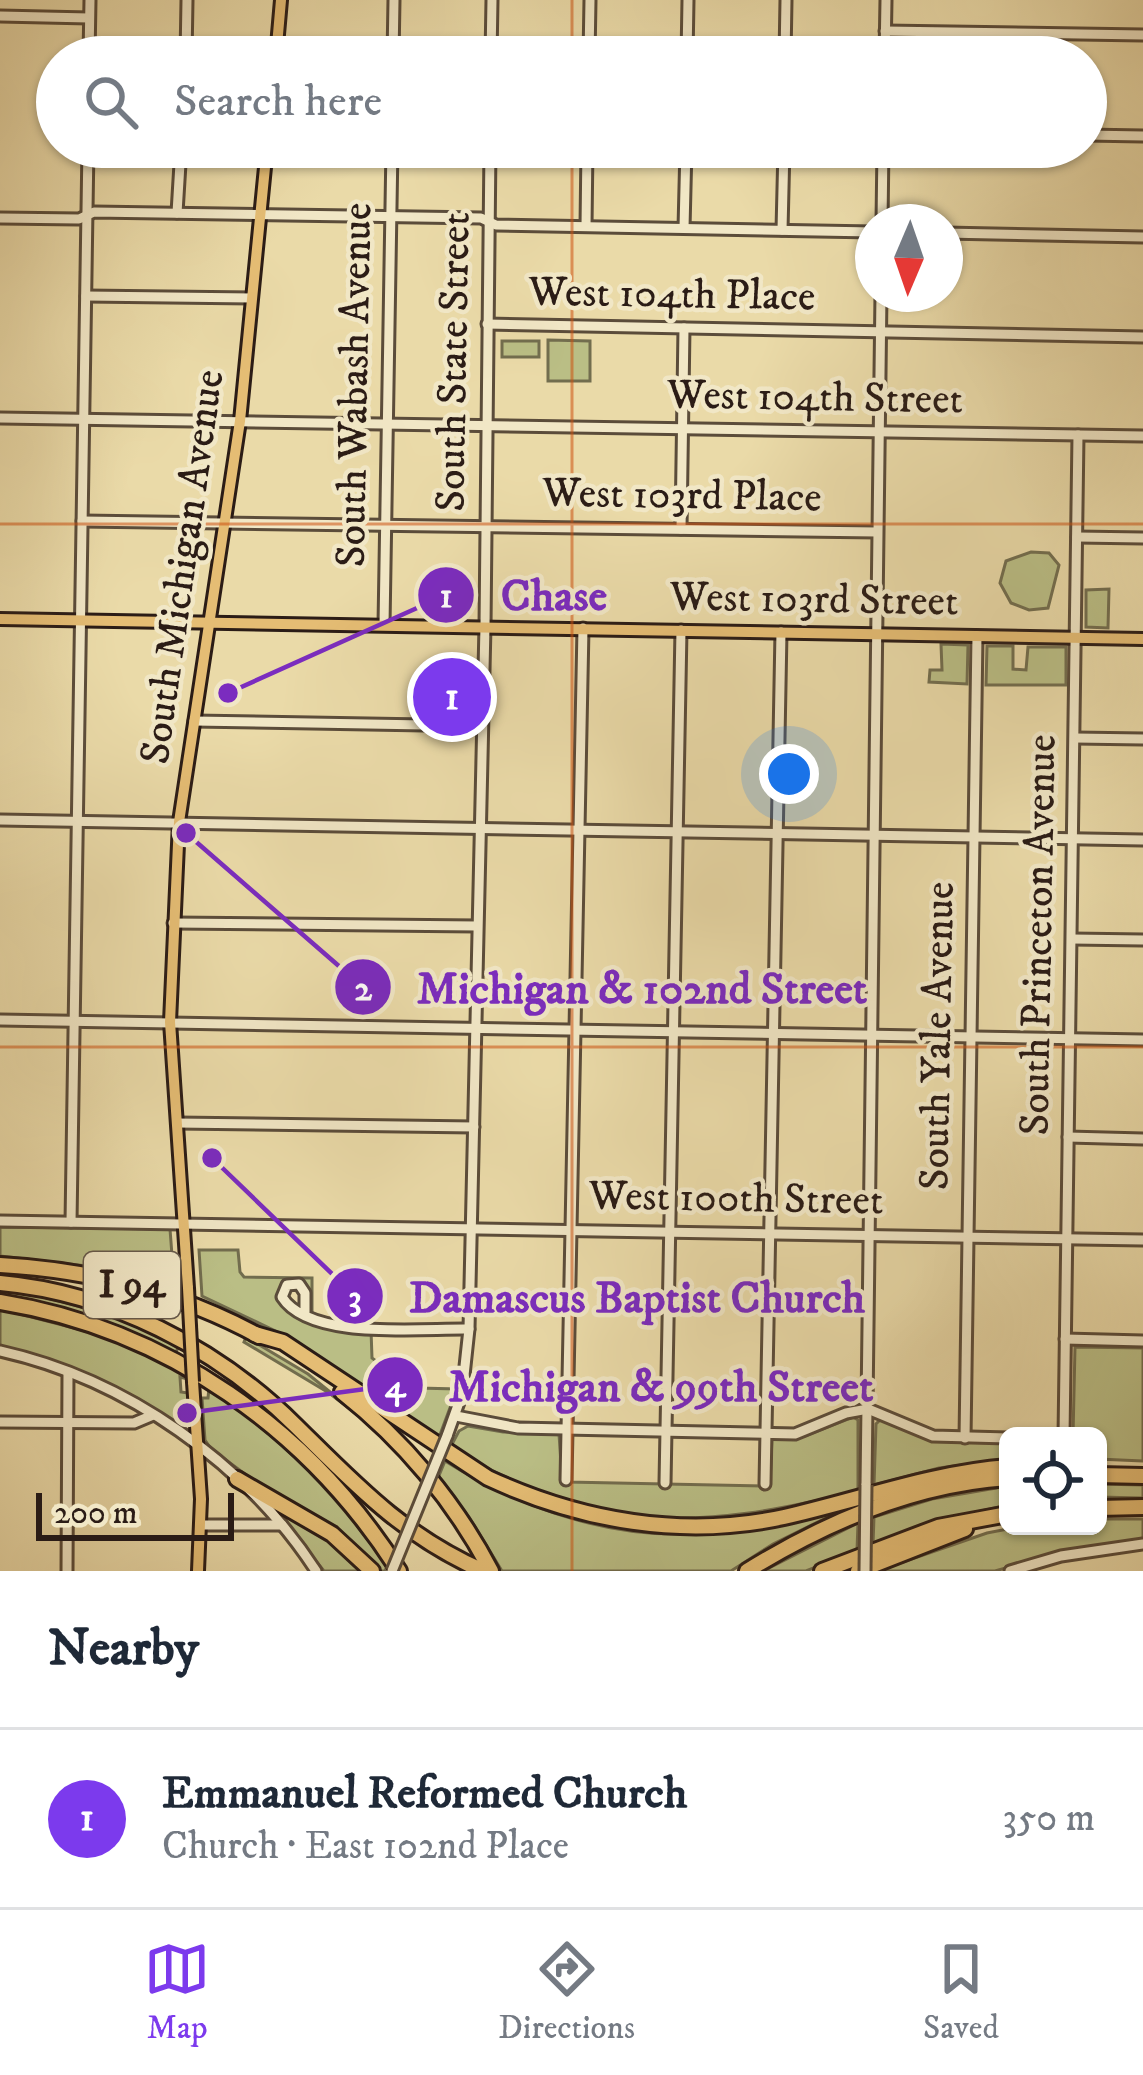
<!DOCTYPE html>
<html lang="en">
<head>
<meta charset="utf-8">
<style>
  body { margin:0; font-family:"IM FELL DW Pica",serif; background:#f2f2f3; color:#1f2937 }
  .controls { position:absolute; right:36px; bottom:36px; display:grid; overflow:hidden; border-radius:18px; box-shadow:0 3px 9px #0004 }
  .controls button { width:108px; height:108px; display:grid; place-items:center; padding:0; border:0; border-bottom:3px solid #e0e1e3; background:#fff; color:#1f2937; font:60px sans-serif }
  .compass { position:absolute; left:855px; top:204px; width:108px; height:108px; border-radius:50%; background:#fff; box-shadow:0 3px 9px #0004; rotate:182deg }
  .scale { position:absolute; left:36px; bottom:30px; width:198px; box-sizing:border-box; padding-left:12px; border:6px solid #2b1c16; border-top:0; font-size:33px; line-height:42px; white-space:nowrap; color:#2b1c16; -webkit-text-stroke:9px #f1e7c6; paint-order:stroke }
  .you { position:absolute; left:789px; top:774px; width:42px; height:42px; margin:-30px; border:9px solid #fff; border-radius:50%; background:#1a73e8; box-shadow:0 0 0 18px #1a73e833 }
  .badge { display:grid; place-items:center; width:78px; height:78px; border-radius:50%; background:#7c3aed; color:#fff; font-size:39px; font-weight:700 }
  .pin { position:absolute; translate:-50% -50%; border:6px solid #fff; box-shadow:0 3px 12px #0006 }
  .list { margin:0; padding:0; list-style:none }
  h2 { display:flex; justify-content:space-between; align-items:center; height:156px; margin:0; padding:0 48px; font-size:51px }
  h2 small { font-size:39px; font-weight:400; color:#747a83 }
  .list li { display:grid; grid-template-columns:78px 1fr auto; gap:36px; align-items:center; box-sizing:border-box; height:180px; padding:0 48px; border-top:3px solid #e0e1e3 }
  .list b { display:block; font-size:45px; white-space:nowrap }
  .list p { margin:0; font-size:39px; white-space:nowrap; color:#747a83 }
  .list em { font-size:39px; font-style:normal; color:#747a83 }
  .icon { flex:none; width:66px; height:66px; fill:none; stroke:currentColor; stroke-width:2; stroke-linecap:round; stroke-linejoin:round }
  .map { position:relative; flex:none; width:1143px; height:1571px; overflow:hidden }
  .search { position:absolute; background:#fff; box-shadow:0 3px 9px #0004; left:36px; right:36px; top:36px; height:132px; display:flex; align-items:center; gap:30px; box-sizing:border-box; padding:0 42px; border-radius:66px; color:#747a83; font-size:45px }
  .sheet { height:336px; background:#fff }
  nav { display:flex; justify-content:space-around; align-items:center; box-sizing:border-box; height:168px; border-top:3px solid #e0e1e3; background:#fff; font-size:33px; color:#747a83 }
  nav a { display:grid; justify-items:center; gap:6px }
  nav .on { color:#7c3aed }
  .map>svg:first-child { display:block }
  .green { fill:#babe85; stroke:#726d4e; stroke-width:3 }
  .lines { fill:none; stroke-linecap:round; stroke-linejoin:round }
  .minor-casing { stroke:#5b4c3a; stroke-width:15 }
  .major-casing { stroke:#2b1c16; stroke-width:16 }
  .highway-casing { stroke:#2b1c16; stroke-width:20 }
  .minor { stroke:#f1e7c6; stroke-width:9 }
  .major { stroke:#e5bd74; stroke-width:10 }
  .highway { stroke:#e5bd74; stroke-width:14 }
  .minor-bridge-casing { stroke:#5b4c3a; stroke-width:15; stroke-linecap:butt }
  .major-bridge-casing { stroke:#2b1c16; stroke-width:16; stroke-linecap:butt }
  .minor-bridge { stroke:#f1e7c6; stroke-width:9 }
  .major-bridge { stroke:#e5bd74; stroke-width:10 }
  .grid { fill:none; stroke:#cc500e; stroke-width:3; stroke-opacity:0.55 }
  .labels { text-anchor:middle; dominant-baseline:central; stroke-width:9; stroke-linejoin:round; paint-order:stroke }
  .shield { fill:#f1e7c6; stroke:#66594b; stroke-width:3 }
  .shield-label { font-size:39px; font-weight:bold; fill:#2b1c16 }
  .street-label { font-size:42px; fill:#2b1c16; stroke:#f1e7c6 }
  .leader { fill:none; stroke:#7b2cbf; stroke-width:4.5 }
  .callout-dot { fill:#7b2cbf; stroke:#f1e7c6; stroke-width:4.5 }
  .mark-label { font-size:36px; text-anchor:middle; font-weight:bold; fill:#fff }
  .callout-label { font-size:45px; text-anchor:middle; font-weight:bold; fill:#7b2cbf; stroke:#f1e7c6; stroke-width:9; stroke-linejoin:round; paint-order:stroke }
</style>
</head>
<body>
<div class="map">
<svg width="1143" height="1571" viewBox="0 0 1143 1571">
  <rect width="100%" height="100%" fill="#eadaa8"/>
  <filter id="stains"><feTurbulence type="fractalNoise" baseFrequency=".00167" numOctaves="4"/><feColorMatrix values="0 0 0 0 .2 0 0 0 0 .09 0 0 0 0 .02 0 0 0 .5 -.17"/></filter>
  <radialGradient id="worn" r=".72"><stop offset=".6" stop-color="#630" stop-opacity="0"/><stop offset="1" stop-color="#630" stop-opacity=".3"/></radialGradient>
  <g class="green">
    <path d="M548,340L590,341V381H548Z"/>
    <rect x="502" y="341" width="37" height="16"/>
    <path d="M1031,552L1049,553L1059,565L1048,608L1029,610L1011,603L1000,583L1006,561Z"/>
    <path d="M1109,589L1108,628L1086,627V590Z"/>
    <path d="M941,644L968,645L967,684L929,682L930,670H942Z"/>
    <path d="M987,646H1013V669L1026,670L1028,647H1066V685H986Z"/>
    <path d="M0,1227L170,1229L174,1282L179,1288L104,1268L0,1256Z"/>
    <path d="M199,1250H238L240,1272L244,1277L312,1278V1314L307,1287L298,1280L281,1286C274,1329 343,1330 371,1330L372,1358L398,1378L417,1379L418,1388L457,1389L438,1440L286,1336L202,1296Z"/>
    <path d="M0,1289C64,1299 120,1316 179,1344L176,1353L97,1319L0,1295Z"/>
    <path d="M0,1309L101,1335L184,1373V1378L180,1377L181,1392L188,1393L187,1424L180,1427C128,1386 63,1363 0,1346Z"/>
    <path d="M246,1337L308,1374L367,1422L329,1393L244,1342Z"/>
    <path d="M1075,1347L1143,1348V1461L1098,1459V1436H1073Z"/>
    <path d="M209,1388C281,1437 337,1495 387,1566L385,1571H377L211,1449L205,1440L202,1398H208Z"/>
    <path d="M853,1417L858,1420V1491C695,1531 600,1534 450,1448L459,1431L468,1426L503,1432L559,1434L562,1479L567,1482L766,1486L770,1482L772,1438L805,1436Z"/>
    <path d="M882,1418L936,1441L1008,1442V1459L939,1468L874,1485L876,1424Z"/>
    <path d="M445,1461C522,1509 618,1543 711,1532C748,1527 806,1506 838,1512L773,1544L731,1571H502L469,1517L438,1478Z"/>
    <path d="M1098,1484L1143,1485V1498L1098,1497Z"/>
    <path d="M1008,1486V1505L949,1518L873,1544L874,1517L932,1499Z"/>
    <path d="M270,1504L332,1541L366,1571H324Z"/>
    <path d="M1098,1519H1143V1539L1074,1549L995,1571H877L987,1533L1023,1526H1098Z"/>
    <path d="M858,1523L857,1551L806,1571H763Z"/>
  </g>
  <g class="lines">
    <defs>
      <g id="minor">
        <path d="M0,16L89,18"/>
        <path d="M885,31L1143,35"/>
        <path d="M89,57L90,0"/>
        <path d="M186,57L187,0"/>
        <path d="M393,57L394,0"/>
        <path d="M491,57L492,0"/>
        <path d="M589,57L590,0"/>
        <path d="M687,57L688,0"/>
        <path d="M785,57L786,0"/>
        <path d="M885,57L886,0"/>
        <path d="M1086,135L1143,136"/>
        <path d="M177,213L181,147"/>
        <path d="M0,218L79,219L94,212L481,218L496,225L873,232"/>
        <path d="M882,222L883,147"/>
        <path d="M586,226L587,147"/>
        <path d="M684,228L686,147"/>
        <path d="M782,230L784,147"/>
        <path d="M945,233L1143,237"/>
        <path d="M86,296L252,298"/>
        <path d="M487,324L1143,337"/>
        <path d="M0,418L1143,436"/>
        <path d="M82,521L877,532"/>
        <path d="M681,529L684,328"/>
        <path d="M1077,537L1143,538"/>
        <path d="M384,625L392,147"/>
        <path d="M194,721L482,726"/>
        <path d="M1075,738L1143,739"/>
        <path d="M0,820L1143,840"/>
        <path d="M173,923L477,926"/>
        <path d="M1072,939L1143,940"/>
        <path d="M0,1020L1143,1040"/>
        <path d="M177,1123L474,1127"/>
        <path d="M1068,1137L1143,1139"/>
        <path d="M0,1221L1143,1240"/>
        <path d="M71,1222L88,147"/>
        <path d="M305,1313V1293L299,1284L287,1285L282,1297C310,1341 421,1328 469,1329"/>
        <path d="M1065,1339L1143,1341"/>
        <path d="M0,1351C126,1379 246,1463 316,1571"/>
        <path d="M456,1416L518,1428L795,1434L846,1413L868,1409L933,1436L1008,1438"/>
        <path d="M0,1422L134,1423L153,1415"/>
        <path d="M447,1436L462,1394L469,1329L485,626L490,147"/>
        <path d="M1064,1436L1078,435"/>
        <path d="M965,1438L977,636"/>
        <path d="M566,1480L583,628"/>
        <path d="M665,1483L681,630"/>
        <path d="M765,1484L781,632"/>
        <path d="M866,1485L881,294"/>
        <path d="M201,1525H282"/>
        <path d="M67,1571L68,1373"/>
        <path d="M1010,1571L1061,1556L1143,1544"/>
      </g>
      <g id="major">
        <path d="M276,57L281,0"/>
        <path d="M0,619L1143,639"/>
        <path d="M188,1288L170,1022L179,822L240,421L267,147"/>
        <path d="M193,1382L201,1499L198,1571"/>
      </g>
      <g id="highway">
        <path d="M0,1265C92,1270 178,1292 259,1336"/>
        <path d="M0,1283C110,1293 216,1347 295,1425C356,1485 402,1535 483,1571"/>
        <path d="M0,1302C167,1329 309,1429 399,1571"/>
        <path d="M255,1334L283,1342L488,1478C581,1521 683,1539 784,1517C859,1500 931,1473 1008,1467"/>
        <path d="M342,1392C403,1440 455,1502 491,1571"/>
        <path d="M1098,1475L1143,1476"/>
        <path d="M237,1479L332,1534L372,1571"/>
        <path d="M1098,1508L1143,1507"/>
        <path d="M747,1571C826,1522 914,1484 1008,1478"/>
        <path d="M822,1571L938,1527L1008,1514"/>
        <path d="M858,1571L965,1529"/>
      </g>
    </defs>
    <use href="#minor" class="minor-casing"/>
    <use href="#major" class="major-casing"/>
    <use href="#highway" class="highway-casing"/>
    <use href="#minor" class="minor"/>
    <use href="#major" class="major"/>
    <use href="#highway" class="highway"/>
    <defs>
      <g id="minor-bridge">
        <path d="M392,1571L447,1436"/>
        <path d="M865,1571L866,1485"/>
      </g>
      <path id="major-bridge" d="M188,1288L193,1382"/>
    </defs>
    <use href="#minor-bridge" class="minor-bridge-casing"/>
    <use href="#major-bridge" class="major-bridge-casing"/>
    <use href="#minor-bridge" class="minor-bridge"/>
    <use href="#major-bridge" class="major-bridge"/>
  </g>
  <path class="grid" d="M572,0V57M572,147V1571M0,524H1143M0,1047H1143"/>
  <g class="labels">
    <rect class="shield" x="84" y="1252" width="96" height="66" rx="9"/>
    <g class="shield-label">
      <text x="132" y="1285">I 94</text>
    </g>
    <g class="street-label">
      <text transform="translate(672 295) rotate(1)">West 104th Place</text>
      <text transform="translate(454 362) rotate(-89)">South State Street</text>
      <text transform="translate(355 385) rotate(-89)">South Wabash Avenue</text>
      <text transform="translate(815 398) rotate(1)">West 104th Street</text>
      <text transform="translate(682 496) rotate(1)">West 103rd Place</text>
      <text transform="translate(183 567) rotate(-82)">South Michigan Avenue</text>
      <text transform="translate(814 600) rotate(1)">West 103rd Street</text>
      <text transform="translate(1039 935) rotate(-89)">South Princeton Avenue</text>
      <text transform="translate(938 1036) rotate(-89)">South Yale Avenue</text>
      <text transform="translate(736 1199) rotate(1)">West 100th Street</text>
    </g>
  </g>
  <path class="leader" d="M228 693L446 595M186 833L363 987M212 1158L355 1296M187 1413L395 1385"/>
  <g class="callout-dot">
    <circle cx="228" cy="693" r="12"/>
    <circle cx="186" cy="833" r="12"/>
    <circle cx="212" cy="1158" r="12"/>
    <circle cx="187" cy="1413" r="12"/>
    <circle cx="446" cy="595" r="30"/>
    <circle cx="363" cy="987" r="30"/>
    <circle cx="355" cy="1296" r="30"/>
    <circle cx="395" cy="1385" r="30"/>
  </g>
  <g class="mark-label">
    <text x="446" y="607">1</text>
    <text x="363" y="1000">2</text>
    <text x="355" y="1309">3</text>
    <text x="395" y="1397">4</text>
  </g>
  <g class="callout-label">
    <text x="554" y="610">Chase</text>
    <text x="642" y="1003">Michigan &amp; 102nd Street</text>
    <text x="637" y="1312">Damascus Baptist Church</text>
    <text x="661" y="1401">Michigan &amp; 99th Street</text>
  </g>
  <rect width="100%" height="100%" filter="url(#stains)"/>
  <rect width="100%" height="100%" fill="url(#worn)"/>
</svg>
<div class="controls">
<button><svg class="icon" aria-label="locate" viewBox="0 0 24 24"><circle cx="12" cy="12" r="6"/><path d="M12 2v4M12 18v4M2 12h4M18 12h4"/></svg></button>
</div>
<svg class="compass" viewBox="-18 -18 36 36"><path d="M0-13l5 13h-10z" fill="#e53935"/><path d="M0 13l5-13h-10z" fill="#747a83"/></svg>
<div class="scale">200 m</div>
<div class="you"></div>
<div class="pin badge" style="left:452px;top:697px">1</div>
<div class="search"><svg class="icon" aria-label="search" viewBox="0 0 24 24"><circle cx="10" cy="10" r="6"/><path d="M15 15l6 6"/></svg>Search here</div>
</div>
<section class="sheet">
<h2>Nearby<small></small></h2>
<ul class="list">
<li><span class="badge">1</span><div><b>Emmanuel Reformed Church</b><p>Church · East 102nd Place</p></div><em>350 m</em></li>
</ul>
</section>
<nav>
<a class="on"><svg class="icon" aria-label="map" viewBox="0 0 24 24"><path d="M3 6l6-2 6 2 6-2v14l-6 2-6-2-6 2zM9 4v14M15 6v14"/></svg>Map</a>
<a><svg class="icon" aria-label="directions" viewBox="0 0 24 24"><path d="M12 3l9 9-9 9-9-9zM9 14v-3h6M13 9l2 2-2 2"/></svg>Directions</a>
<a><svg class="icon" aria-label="saved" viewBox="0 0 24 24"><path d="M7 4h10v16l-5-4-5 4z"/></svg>Saved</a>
</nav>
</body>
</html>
